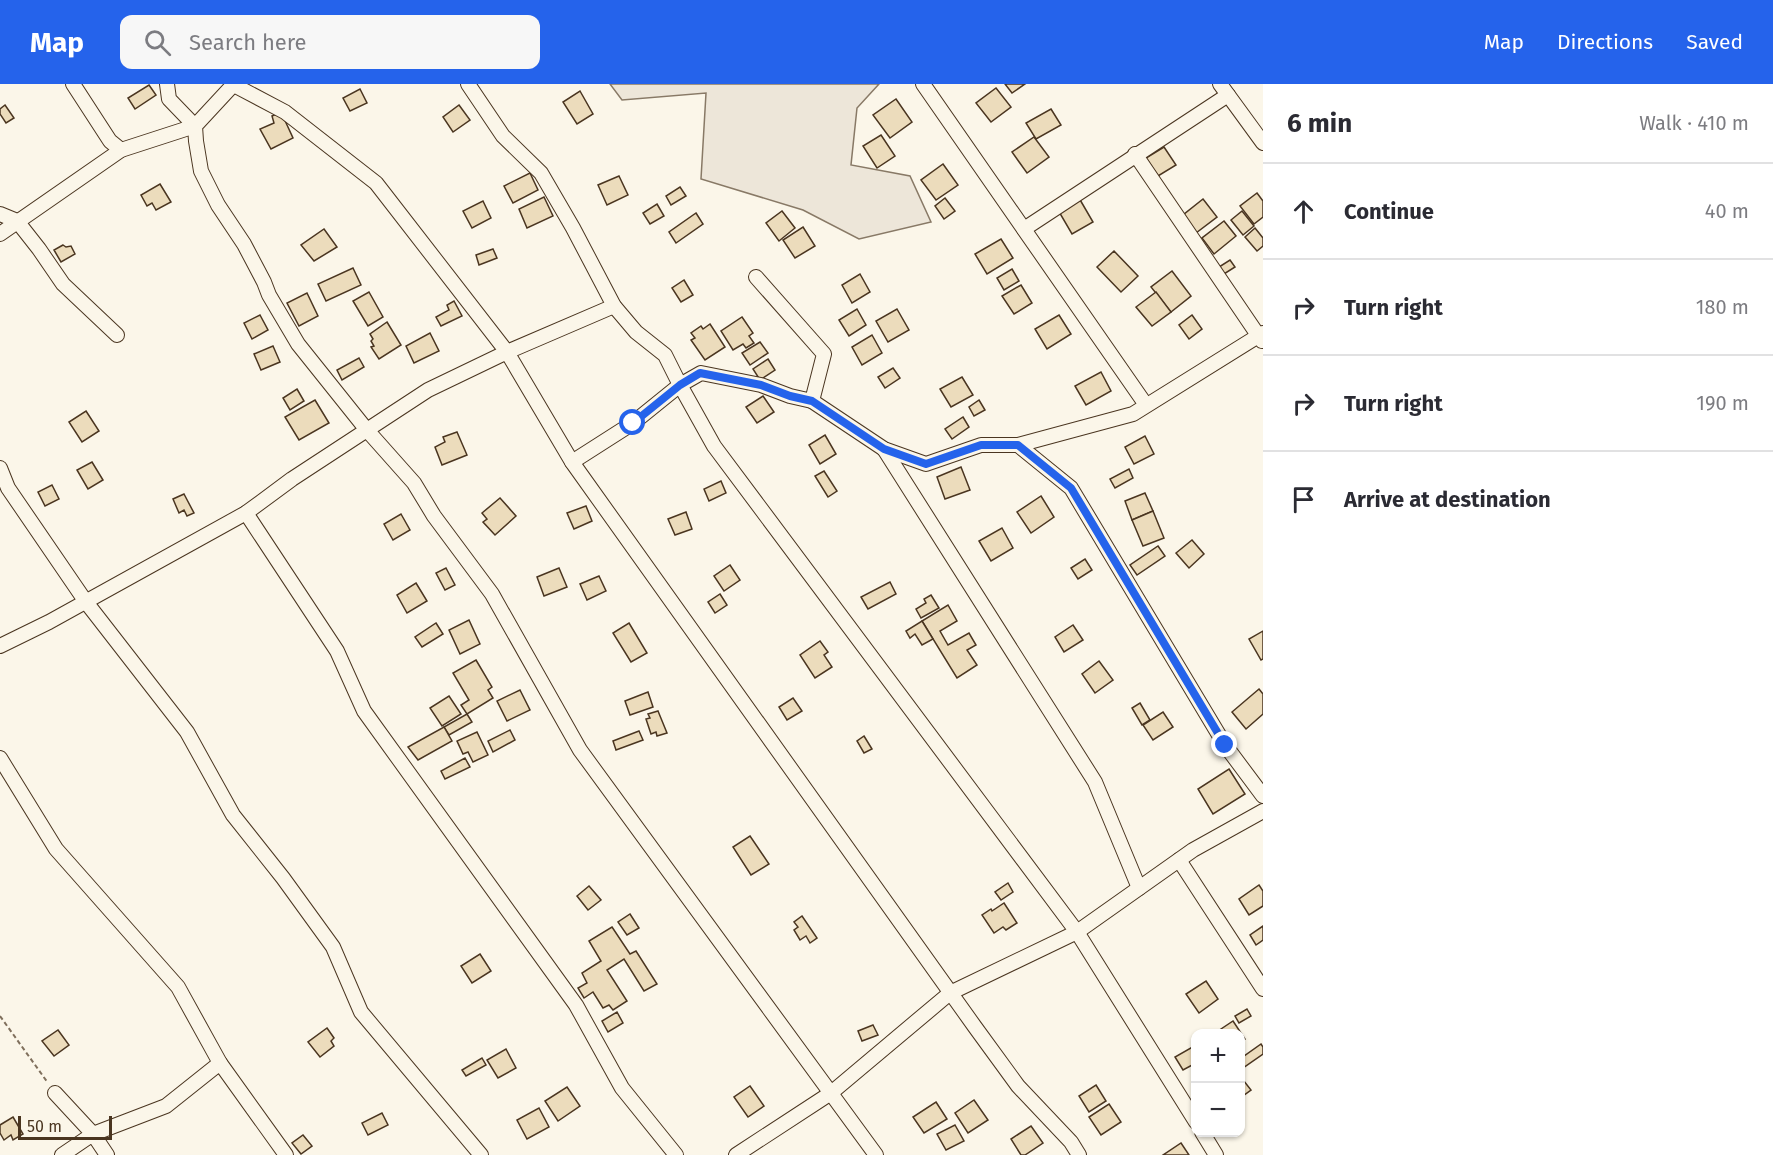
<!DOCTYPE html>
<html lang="en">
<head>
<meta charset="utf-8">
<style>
  body { margin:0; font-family:"Fira Sans",sans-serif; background:#f7f7f7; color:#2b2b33 }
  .controls { position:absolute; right:18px; bottom:18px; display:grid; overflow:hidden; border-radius:12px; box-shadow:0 2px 4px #0004 }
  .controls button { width:54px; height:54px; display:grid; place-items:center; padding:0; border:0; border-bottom:2px solid #e1e1e2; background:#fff; color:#2b2b33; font:30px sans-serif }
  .scale { position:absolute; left:18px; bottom:15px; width:94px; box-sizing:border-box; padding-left:6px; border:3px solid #4a3520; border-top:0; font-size:16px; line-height:21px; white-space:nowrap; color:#4a3520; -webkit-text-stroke:4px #fbf6e9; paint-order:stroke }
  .stop { position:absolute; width:18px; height:18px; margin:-14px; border:4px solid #2563eb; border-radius:50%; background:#fff }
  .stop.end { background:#2563eb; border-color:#fff; box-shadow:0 2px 6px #0008 }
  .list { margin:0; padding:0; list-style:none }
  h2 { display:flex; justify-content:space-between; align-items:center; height:78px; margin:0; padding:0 24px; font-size:26px }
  h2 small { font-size:20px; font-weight:400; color:#7c7c81 }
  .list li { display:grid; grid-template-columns:39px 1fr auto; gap:18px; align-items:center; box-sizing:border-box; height:96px; padding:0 24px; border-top:2px solid #e1e1e2 }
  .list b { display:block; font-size:22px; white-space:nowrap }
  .list em { font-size:20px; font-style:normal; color:#7c7c81 }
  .icon { flex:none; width:33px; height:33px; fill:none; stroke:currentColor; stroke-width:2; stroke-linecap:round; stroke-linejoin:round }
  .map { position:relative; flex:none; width:1263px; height:1071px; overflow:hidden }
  header { display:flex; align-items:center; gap:36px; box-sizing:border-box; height:84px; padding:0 30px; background:#2563eb; color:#fff }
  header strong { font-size:28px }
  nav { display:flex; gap:33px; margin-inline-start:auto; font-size:21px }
  .search { width:420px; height:54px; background:#f7f7f7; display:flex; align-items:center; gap:15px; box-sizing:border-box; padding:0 21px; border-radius:12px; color:#7c7c81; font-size:22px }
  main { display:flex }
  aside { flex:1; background:#fff }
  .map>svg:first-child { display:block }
  .green { fill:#ede6d9; stroke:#887966; stroke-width:1.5 }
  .building { fill:#ecdcbc; stroke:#4a3520; stroke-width:1.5 }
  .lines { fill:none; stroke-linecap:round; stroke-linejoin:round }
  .minor-casing { stroke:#4a3520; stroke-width:16 }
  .path { stroke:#7f6f5c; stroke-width:2; stroke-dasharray:4.5 3; stroke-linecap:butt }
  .minor { stroke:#fbf6e9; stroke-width:14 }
  .route { stroke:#2563eb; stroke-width:8 }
</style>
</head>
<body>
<header>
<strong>Map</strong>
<div class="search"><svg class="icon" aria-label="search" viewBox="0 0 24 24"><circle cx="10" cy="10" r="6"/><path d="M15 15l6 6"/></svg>Search here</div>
<nav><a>Map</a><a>Directions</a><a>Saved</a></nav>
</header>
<main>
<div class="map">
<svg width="1263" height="1071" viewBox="0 0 1263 1071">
  <rect width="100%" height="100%" fill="#fbf6e9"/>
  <path class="green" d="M610,0H879L857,24L851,81L910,92L931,138L859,155L803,126L701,95L706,9L622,16Z"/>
  <g class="building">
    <path d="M1005,0H1025L1012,9Z"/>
    <path d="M149,1L156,11L135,25L128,14Z"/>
    <path d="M996,4L1011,23L991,38L976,19Z"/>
    <path d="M360,5L367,19L350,27L343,14Z"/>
    <path d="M580,7L593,30L577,40L563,18Z"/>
    <path d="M896,15L912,38L890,54L873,31Z"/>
    <path d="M5,21L14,34L6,39L0,30V25Z"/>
    <path d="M459,21L470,36L453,48L443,33Z"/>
    <path d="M1051,25L1061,41L1036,55L1026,39Z"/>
    <path d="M281,28L293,54L271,65L260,45L274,39L272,32Z"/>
    <path d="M881,51L895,72L877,84L863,62Z"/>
    <path d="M1034,53L1049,73L1027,89L1012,68Z"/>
    <path d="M1164,63L1176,81L1158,92L1146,74Z"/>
    <path d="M943,80L958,101L936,116L921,96Z"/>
    <path d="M530,89L538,106L513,119L504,102Z"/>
    <path d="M619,92L628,111L607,121L598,101Z"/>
    <path d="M160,100L171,118L156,126L152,119L147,122L141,111Z"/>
    <path d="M680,103L686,112L671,121L666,112Z"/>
    <path d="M1257,109L1263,117V133L1254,140L1240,122Z"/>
    <path d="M544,113L553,132L527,144L519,125Z"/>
    <path d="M945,114L955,127L944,135L935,122Z"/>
    <path d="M1079,114L1093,138L1072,150L1058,126Z"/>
    <path d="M1203,115L1217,133L1196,149L1183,131Z"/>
    <path d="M483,117L491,134L472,144L463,127Z"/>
    <path d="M657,120L664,132L650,140L643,129Z"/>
    <path d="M782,127L795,144L779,157L766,139Z"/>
    <path d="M1242,127L1254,142L1243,151L1231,136Z"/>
    <path d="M696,129L703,140L676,159L669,148Z"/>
    <path d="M1224,137L1236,152L1214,170L1202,154Z"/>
    <path d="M803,143L815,162L795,174L783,156Z"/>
    <path d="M1255,144L1263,154V162L1257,167L1245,153Z"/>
    <path d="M324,145L337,163L314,177L301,161Z"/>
    <path d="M1001,155L1013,174L987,190L975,170Z"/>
    <path d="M63,161L66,163L71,162L75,170L61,178L54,166Z"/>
    <path d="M493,165L497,174L479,181L476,171Z"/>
    <path d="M1114,167L1138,192L1121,208L1097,183Z"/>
    <path d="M1230,176L1235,183L1224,190L1219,183Z"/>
    <path d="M353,184L361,201L326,217L318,200Z"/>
    <path d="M1012,185L1019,197L1004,206L997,194Z"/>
    <path d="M1172,187L1191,212L1171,228L1151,203Z"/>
    <path d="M860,190L870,208L852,219L842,201Z"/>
    <path d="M684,196L693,211L681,218L672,204Z"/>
    <path d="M1021,201L1032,219L1014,230L1002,212Z"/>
    <path d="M369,208L383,233L368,242L353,217Z"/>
    <path d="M1156,208L1171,228L1152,242L1136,223Z"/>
    <path d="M307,209L318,232L299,242L287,219Z"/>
    <path d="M454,217L462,232L441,242L436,233L449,226L447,221Z"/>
    <path d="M857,225L866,241L849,252L839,236Z"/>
    <path d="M897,225L909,246L888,258L876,237Z"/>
    <path d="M260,231L268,246L252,255L244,239Z"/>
    <path d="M1059,231L1071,250L1047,265L1035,245Z"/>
    <path d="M1192,231L1202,245L1189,255L1179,241Z"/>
    <path d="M742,233L753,249L749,252L754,259L746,264L743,260L733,266L721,247Z"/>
    <path d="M387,238L401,261L379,275L371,263L374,262L371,257L373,255L370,250Z"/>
    <path d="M710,240L725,263L705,276L691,256L695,254L691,249L701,242L703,245Z"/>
    <path d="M430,249L439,267L414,279L406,262Z"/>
    <path d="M872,251L882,269L862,281L852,263Z"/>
    <path d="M760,258L768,269L750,281L742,269Z"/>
    <path d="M273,262L280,278L261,286L254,270Z"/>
    <path d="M359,274L364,283L342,296L337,286Z"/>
    <path d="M768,275L775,286L760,296L753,285Z"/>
    <path d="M893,284L900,294L885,304L878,293Z"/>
    <path d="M1101,288L1111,307L1086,321L1075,302Z"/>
    <path d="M962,293L973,311L951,323L940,305Z"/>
    <path d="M297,305L304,317L290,326L283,314Z"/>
    <path d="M763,312L774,328L757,339L746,323Z"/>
    <path d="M315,316L329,339L299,356L285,333Z"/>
    <path d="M979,316L985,326L974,332L969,323Z"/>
    <path d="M86,327L99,347L82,358L69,338Z"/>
    <path d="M963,333L969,343L952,355L945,345Z"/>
    <path d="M457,348L467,371L442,381L435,363L445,358L443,353Z"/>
    <path d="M825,351L836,370L820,380L809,361Z"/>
    <path d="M1145,352L1154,370L1134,380L1125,363Z"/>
    <path d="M92,378L103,396L88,405L77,386Z"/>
    <path d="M961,383L970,406L945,415L937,393Z"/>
    <path d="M1129,385L1133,394L1115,404L1110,395Z"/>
    <path d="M824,387L837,407L828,413L815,392Z"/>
    <path d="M721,397L726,409L709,417L704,405Z"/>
    <path d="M52,401L59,415L45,422L38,408Z"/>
    <path d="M1145,409L1153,427L1132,436L1125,417Z"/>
    <path d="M184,410L194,429L187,432L184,426L179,429L173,415Z"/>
    <path d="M1041,412L1054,433L1031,449L1017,428Z"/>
    <path d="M500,414L516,432L495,451L483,438L487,435L482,429Z"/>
    <path d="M586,422L592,437L574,445L567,429Z"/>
    <path d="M1153,427L1164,454L1143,462L1132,436Z"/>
    <path d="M686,428L692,445L675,451L668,435Z"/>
    <path d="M401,430L410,446L393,456L384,440Z"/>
    <path d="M1002,444L1013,464L991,477L979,457Z"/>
    <path d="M1192,456L1204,470L1189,484L1176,469Z"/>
    <path d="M1158,462L1165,472L1137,491L1130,481Z"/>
    <path d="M1085,475L1092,486L1078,495L1071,484Z"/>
    <path d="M730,481L740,496L724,507L714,492Z"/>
    <path d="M446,484L455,501L445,506L436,489Z"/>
    <path d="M559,484L567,503L544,512L537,493Z"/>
    <path d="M599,492L606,507L587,516L580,500Z"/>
    <path d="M890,498L896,510L868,525L861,513Z"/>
    <path d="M416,499L427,517L407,529L397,511Z"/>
    <path d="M720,510L727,521L715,529L708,518Z"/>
    <path d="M931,511L939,524L921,534L916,525L926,519L924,515Z"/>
    <path d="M948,521L957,537L940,547L948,561L969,549L976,561L967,566L977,581L957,594L922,537Z"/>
    <path d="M469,536L480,560L460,570L449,546Z"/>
    <path d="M922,537L933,555L922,561L915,550L910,554L906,547Z"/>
    <path d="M436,539L443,550L422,563L415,553Z"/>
    <path d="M629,539L647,569L631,578L613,549Z"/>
    <path d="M1073,541L1083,556L1064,568L1055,553Z"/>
    <path d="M1263,547V575L1261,576L1249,555Z"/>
    <path d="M820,557L828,568L824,571L832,583L815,594L800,571Z"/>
    <path d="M476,576L492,603L488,606L493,614L467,630L461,621L469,616L453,589Z"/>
    <path d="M1099,577L1113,596L1095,609L1082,590Z"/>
    <path d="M1259,605L1263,610V630L1246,645L1232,628Z"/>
    <path d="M520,606L530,626L507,637L497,617Z"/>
    <path d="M648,608L653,623L630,631L625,617Z"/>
    <path d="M449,612L461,630L442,642L430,624Z"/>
    <path d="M793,614L802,627L787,636L779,623Z"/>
    <path d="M1140,619L1150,636L1142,641L1132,624Z"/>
    <path d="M658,627L667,649L657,652L656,648L651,650L646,635L650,634L648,630Z"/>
    <path d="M1163,628L1173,643L1153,656L1143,641Z"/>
    <path d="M467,630L472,638L449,651L444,643Z"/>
    <path d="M444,643L452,657L418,676L408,663Z"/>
    <path d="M510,646L515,656L493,668L488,657Z"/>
    <path d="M639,647L643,656L616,666L613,657Z"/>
    <path d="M477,648L488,671L473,678L468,668L463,670L457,657Z"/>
    <path d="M864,652L872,665L864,669L857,657Z"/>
    <path d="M465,674L470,683L445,695L441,687Z"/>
    <path d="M1229,685L1245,710L1213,730L1198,705Z"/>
    <path d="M750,752L769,780L751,791L733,763Z"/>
    <path d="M1008,799L1013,808L1001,816L995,808Z"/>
    <path d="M1259,801L1263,807V822L1249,831L1239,815Z"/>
    <path d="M589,802L601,816L588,826L577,812Z"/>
    <path d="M1004,819L1017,839L1006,846L1003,843L994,849L982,831L991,825L992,827Z"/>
    <path d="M630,830L639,844L627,851L618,838Z"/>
    <path d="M802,832L817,854L810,859L806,852L800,856L794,846L798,843L794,838Z"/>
    <path d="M1263,842V856L1256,861L1250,851Z"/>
    <path d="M612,843L630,870L636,867L657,900L644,907L624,875L607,886L627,917L613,926L609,921L603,924L593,908L584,914L578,904L587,899L582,889L601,877L589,857Z"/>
    <path d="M480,870L491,887L472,899L461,882Z"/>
    <path d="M1206,897L1218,915L1199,929L1186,910Z"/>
    <path d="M1247,925L1251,932L1239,939L1235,932Z"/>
    <path d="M617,928L623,939L608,948L602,937Z"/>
    <path d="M1233,937L1245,955L1240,959V950L1215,949Z"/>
    <path d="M873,941L878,951L862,957L858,947Z"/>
    <path d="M327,944L334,954L331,957L334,962L320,973L308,958Z"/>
    <path d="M58,946L69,961L54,972L42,957Z"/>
    <path d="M1261,960L1263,963V970L1240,986V975Z"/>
    <path d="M1196,961V979L1183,986L1175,973Z"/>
    <path d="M506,965L516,984L498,994L487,976Z"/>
    <path d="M482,974L486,981L466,992L462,986Z"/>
    <path d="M1240,992L1251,1006L1240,1014Z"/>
    <path d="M1096,1001L1106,1017L1089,1028L1079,1012Z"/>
    <path d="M750,1002L764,1022L748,1033L734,1013Z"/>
    <path d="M567,1003L580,1022L558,1037L545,1017Z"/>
    <path d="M974,1016L988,1036L968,1049L955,1029Z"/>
    <path d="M936,1018L947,1035L924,1049L913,1033Z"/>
    <path d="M1109,1020L1121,1038L1101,1051L1089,1033Z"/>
    <path d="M539,1024L549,1043L527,1055L517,1036Z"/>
    <path d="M382,1029L388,1041L368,1051L362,1039Z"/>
    <path d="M13,1033L23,1050L13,1056L11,1051L4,1056L0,1049V1041Z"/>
    <path d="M955,1041L964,1057L946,1066L937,1050Z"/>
    <path d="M1031,1042L1043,1059L1025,1071H1021L1011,1055Z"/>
    <path d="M303,1051L312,1062L301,1070L292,1059Z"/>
    <path d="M1181,1059L1189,1071H1163Z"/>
  </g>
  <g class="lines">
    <defs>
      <g id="minor">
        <path d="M73,0L110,57L121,66"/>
        <path d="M232,0L285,28L376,99L507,268L614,222"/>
        <path d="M238,0L233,1L195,42L196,57L201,87L218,121L244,160L264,198L269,211L298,260L366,345L414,399L434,432L492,510L580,666L876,1071"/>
        <path d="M468,0L503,52L541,89L573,144L614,222L636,248L665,271L680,301L714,362L1077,848L1196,1038"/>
        <path d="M923,0L1146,321"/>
        <path d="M1220,0L1263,59"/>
        <path d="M1135,70L1262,257"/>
        <path d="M0,130L17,137L39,165L63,200L117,251"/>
        <path d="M1024,145L1228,11"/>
        <path d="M0,150L121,66L195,42L169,15L167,0"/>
        <path d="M756,193L824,270L812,317L884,365L926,380L981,361H1018L1133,330L1263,249"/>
        <path d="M1018,361L1071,404L1225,661L1263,712"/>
        <path d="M884,365L1095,698L1139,804"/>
        <path d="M572,378L633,339L680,301L701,289L761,301L790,312L812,317"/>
        <path d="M0,384L8,404L86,518L187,648L233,731L283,794L333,863L361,928L481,1071"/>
        <path d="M246,429L337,567L364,627L576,921L622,1004L676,1071"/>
        <path d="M0,562L49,538L246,429L292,395L428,306L507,268L572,378L975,943L1018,1002L1071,1058L1079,1071"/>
        <path d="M0,674L56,765L178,903L220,979"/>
        <path d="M1179,776L1263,905"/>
        <path d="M55,1009L93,1050L166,1022L220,979L286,1071"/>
        <path d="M1202,1048L1216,1071"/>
        <path d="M62,1071L93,1050L107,1071"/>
        <path d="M736,1071L831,1009L950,909L1077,848L1193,766L1263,727"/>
      </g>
    </defs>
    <use href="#minor" class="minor-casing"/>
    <path class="path" d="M0,932L48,999"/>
    <use href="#minor" class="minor"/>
  </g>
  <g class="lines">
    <path class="route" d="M633,339L680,301L700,289L761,301L790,312L812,317L884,365L926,380L981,361H1018L1071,404L1225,661"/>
  </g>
</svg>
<div class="controls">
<button>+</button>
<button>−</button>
</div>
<div class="scale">50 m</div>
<div class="stop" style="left:633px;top:339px"></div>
<div class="stop end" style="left:1225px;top:661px"></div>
</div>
<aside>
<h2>6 min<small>Walk · 410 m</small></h2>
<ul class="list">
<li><svg class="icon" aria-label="ahead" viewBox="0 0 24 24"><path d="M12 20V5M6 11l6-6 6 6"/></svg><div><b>Continue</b></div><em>40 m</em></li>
<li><svg class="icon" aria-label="right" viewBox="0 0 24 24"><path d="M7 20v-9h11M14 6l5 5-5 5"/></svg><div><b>Turn right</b></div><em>180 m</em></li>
<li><svg class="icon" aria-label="right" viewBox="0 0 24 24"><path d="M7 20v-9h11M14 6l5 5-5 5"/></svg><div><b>Turn right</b></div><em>190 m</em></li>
<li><svg class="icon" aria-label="arrive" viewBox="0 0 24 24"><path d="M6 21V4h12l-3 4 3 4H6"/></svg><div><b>Arrive at destination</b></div></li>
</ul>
</aside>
</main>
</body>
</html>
